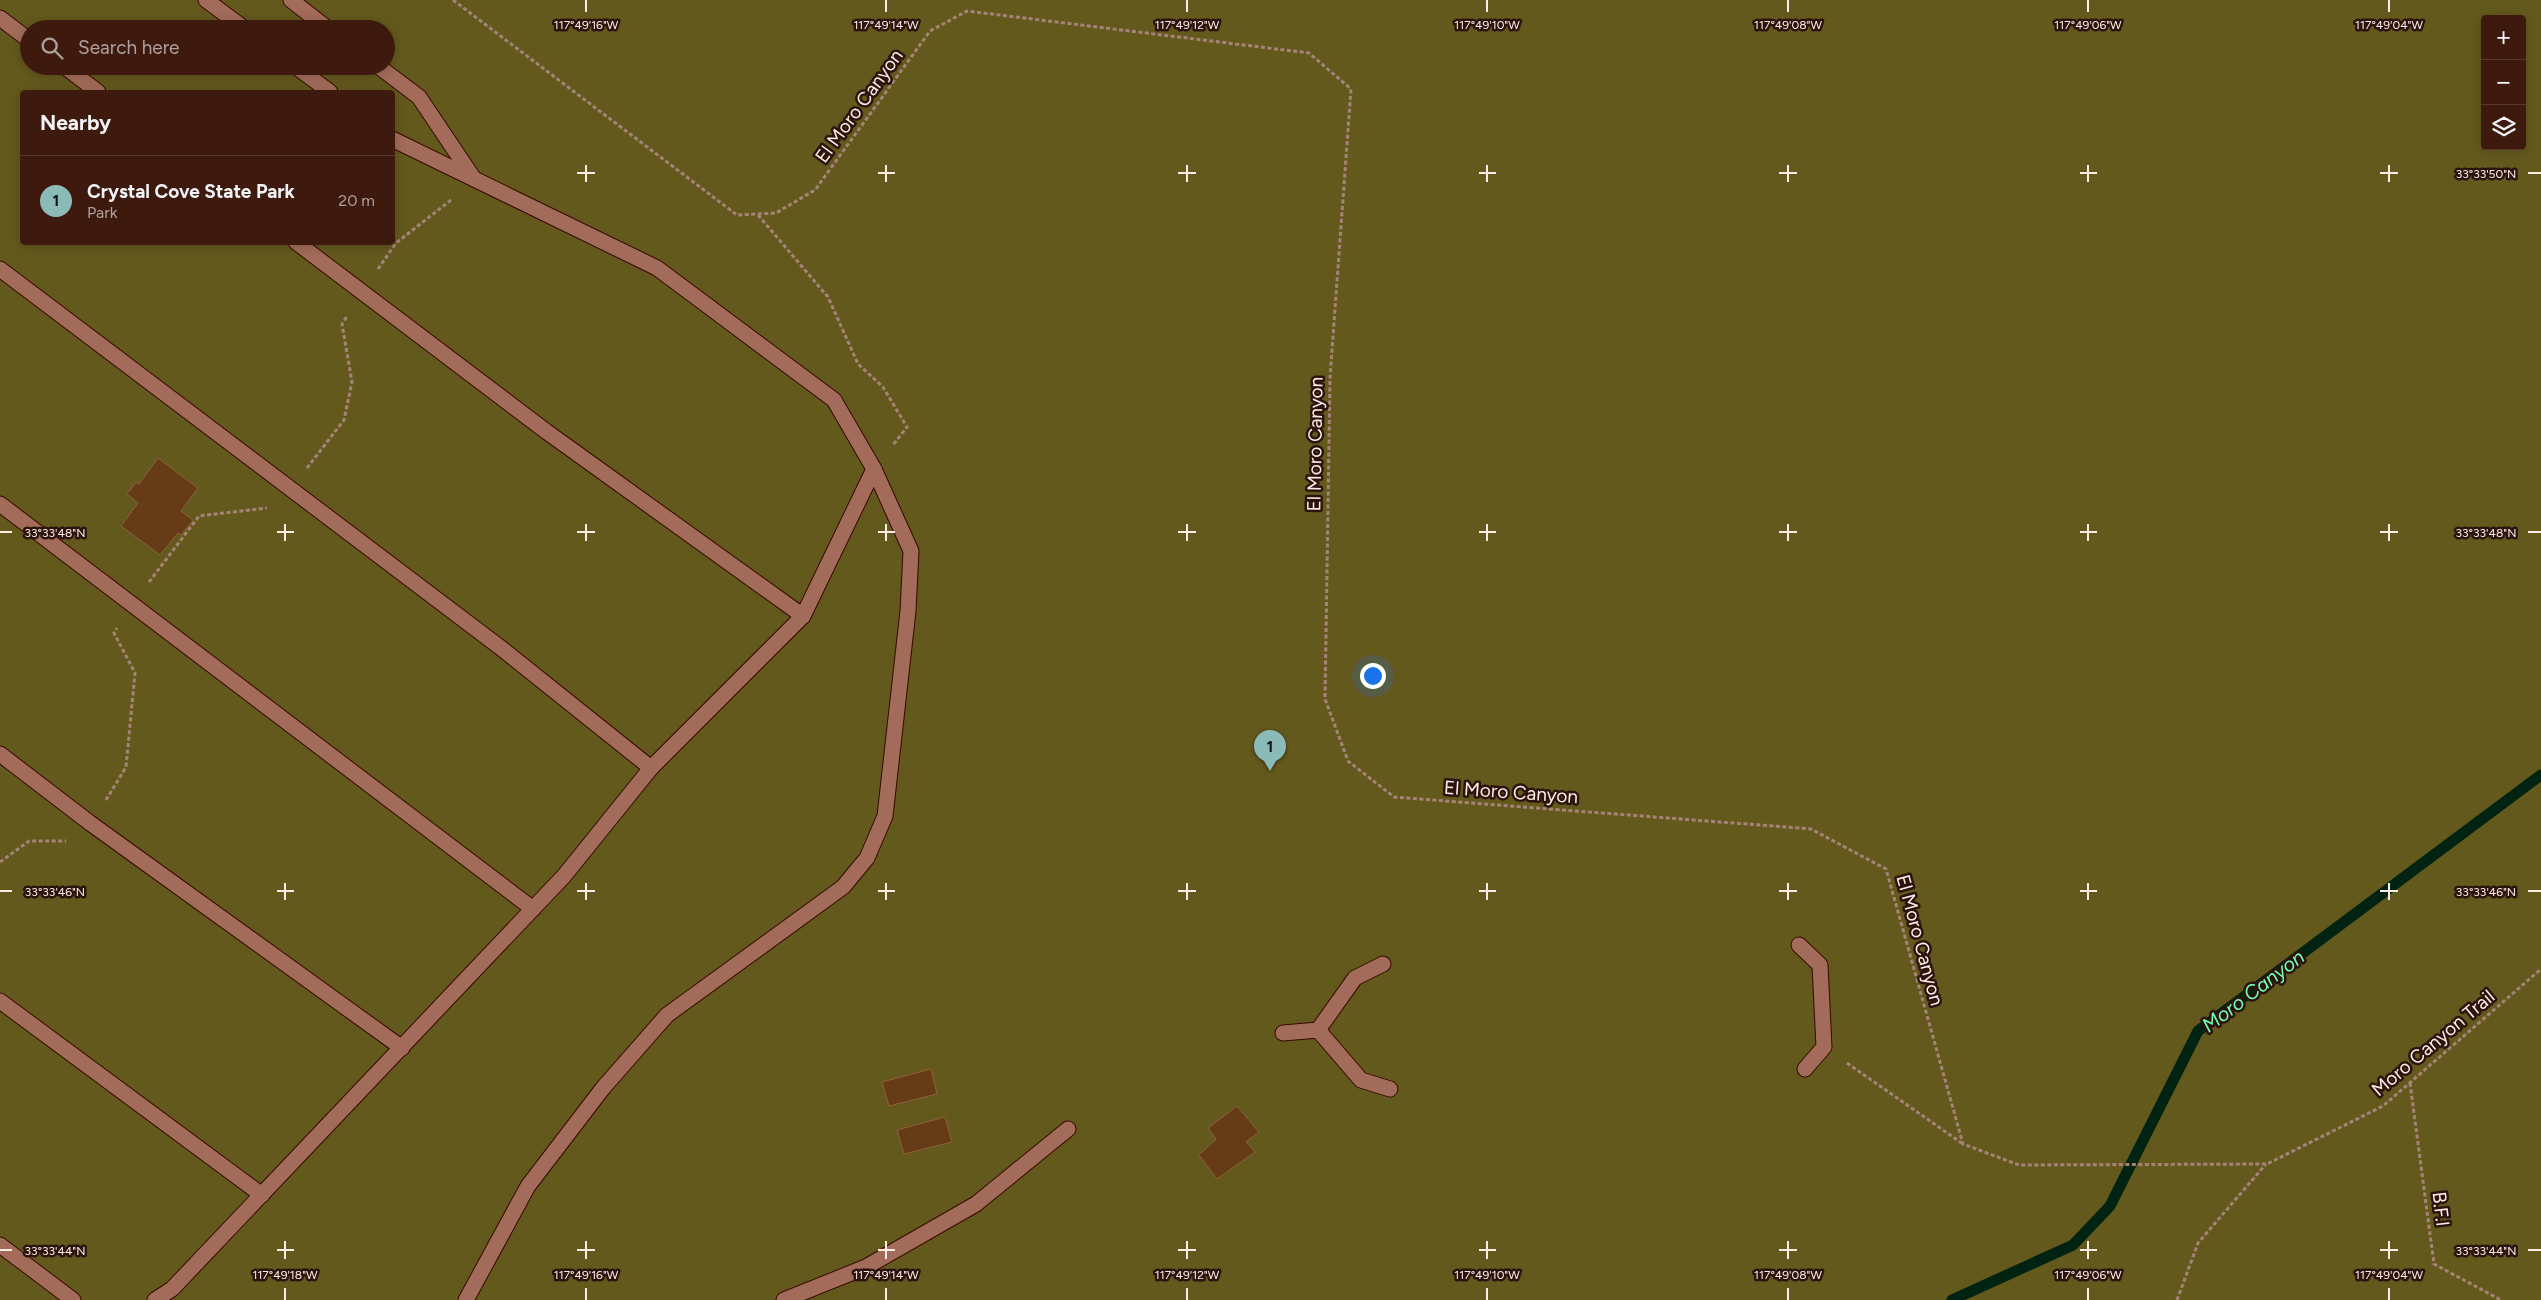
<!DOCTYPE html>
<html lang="en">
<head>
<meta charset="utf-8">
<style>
  body { margin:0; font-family:Figtree,sans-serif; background:#452317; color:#f1f3f6 }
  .controls { position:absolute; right:15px; top:15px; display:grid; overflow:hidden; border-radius:5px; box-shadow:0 2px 12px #0003 }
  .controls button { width:45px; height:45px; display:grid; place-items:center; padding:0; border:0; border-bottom:1px solid #57382e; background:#3e1a0e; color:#f1f3f6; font:25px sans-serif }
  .you { position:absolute; left:1372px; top:675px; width:18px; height:18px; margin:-12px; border:4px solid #fff; border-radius:50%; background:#1a73e8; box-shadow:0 0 0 8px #1a73e833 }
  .badge { display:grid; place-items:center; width:32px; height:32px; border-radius:50%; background:#8bbbb9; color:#111; font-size:16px; font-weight:700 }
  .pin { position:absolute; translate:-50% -41px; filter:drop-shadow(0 1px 2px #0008) }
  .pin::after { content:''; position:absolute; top:26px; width:18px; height:15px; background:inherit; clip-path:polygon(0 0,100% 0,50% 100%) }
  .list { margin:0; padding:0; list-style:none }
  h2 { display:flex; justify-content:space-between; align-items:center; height:65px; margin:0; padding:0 20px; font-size:21px }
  h2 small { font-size:16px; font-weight:400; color:#ada19e }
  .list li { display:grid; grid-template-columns:32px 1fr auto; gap:15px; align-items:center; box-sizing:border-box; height:90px; padding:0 20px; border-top:1px solid #57382e }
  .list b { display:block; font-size:19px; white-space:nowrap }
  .list p { margin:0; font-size:16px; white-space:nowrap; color:#ada19e }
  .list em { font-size:16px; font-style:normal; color:#ada19e }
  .icon { flex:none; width:28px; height:28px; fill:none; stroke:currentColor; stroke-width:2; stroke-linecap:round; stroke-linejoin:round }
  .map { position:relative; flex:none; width:2541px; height:1300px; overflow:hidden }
  .search { position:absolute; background:#3e1a0e; box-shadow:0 2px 12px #0003; left:20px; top:20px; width:375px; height:55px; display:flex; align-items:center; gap:12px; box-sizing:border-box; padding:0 18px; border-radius:28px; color:#ada19e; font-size:19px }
  .panel { position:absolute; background:#3e1a0e; box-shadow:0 2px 12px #0003; left:20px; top:90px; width:375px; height:155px; border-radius:5px }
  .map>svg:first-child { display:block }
  .green { fill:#64591d; fill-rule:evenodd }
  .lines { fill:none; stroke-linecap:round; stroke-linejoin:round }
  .stream { stroke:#002312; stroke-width:11 }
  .building { fill:#663c17; stroke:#8e613e }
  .lane-casing { stroke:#360800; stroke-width:17 }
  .path { stroke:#a68379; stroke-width:3; stroke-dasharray:4 2.5; stroke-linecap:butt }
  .lane { stroke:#a36c5a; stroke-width:15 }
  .ticks { fill:none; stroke:#ffebe5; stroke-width:2 }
  .labels { text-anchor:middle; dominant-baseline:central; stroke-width:5; stroke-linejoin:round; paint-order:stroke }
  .street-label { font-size:19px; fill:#ffebe5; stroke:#2a140d }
  .water-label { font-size:20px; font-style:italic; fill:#72ffb6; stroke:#2a140d }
  .ticks-label { font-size:12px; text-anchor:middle; fill:#ffebe5; stroke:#2a140d; stroke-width:5; stroke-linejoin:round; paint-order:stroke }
</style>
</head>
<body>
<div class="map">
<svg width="2541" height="1300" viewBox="0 0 2541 1300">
  <rect width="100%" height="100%" fill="#522213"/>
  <path class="green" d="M0,0H2541V1300H0ZM2485,19H2522V146H2485ZM29,29H386V66H29ZM22,92H392V242H22Z"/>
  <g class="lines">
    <path class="stream" d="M1952,1300L2073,1245L2110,1206L2198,1031L2541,775"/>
  </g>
  <g class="building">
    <path d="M158,458L198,488L181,511L193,520L181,535L178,533L160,555L121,526L138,503L127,494L136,482L139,484Z"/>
    <path d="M931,1069L937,1094L889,1106L882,1082Z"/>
    <path d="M1237,1106L1259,1132L1246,1142L1255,1152L1217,1179L1199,1155L1216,1139L1208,1128Z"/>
    <path d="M945,1117L952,1142L904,1154L897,1130Z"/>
  </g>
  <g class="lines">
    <defs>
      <g id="lane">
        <path d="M206,0L245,29"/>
        <path d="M291,0L328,29"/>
        <path d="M0,18L29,40"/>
        <path d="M64,66L98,92"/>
        <path d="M295,66L330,92"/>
        <path d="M378,66L419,97L474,179"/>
        <path d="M392,139L657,268L834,400L874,469L911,551L908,611L885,816L867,858L843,887L667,1015L603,1088L528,1186L466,1300"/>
        <path d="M296,242L547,432L803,616"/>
        <path d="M0,269L501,648L651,768"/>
        <path d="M0,504L533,909"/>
        <path d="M0,754L90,823L402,1048"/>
        <path d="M1799,945L1820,965L1824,1047L1805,1069"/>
        <path d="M0,1001L262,1195"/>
        <path d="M1318,1030L1361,1080L1390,1089"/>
        <path d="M1283,1033L1318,1030L1355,978L1383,964"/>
        <path d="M0,1245L73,1300"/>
        <path d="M155,1300L172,1289L564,876L651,768L803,616L874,469"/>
        <path d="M784,1300L866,1267L976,1204L1068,1129"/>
      </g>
    </defs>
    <use href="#lane" class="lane-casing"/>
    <g class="path">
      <path d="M453,0L737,215L776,213L815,190L930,31L967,11L1309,53L1351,89L1330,378L1325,699L1348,761L1394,797L1811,829L1886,869L1963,1144L2019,1165L2267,1164L2383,1106L2541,969"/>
      <path d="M758,215L828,297L858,364L883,387L907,427L893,445"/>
      <path d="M378,269L396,243L451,200"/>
      <path d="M307,468L344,420L352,382L342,324L348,315"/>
      <path d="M149,582L199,516L267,508"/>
      <path d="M106,800L126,767L135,673L114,633L117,628"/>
      <path d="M0,862L29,841H66"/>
      <path d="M1847,1063L1963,1144"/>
      <path d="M2410,1083L2434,1264L2501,1300"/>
      <path d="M2177,1300L2198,1243L2266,1164"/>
    </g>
    <use href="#lane" class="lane"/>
  </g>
  <path class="ticks" d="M586,0V12M886,0V12M1187,0V12M1487,0V12M1788,0V12M2088,0V12M2389,0V12M586,165V182M886,165V182M1187,165V182M1487,165V182M1788,165V182M2088,165V182M2389,165V182M577,173H595M878,173H895M1178,173H1196M1479,173H1496M1779,173H1797M2080,173H2097M2380,173H2398M2528,173H2541M285,524V541M586,524V541M886,524V541M1187,524V541M1487,524V541M1788,524V541M2088,524V541M2389,524V541M0,532H12M277,532H294M577,532H595M878,532H895M1178,532H1196M1479,532H1496M1779,532H1797M2080,532H2097M2380,532H2398M2528,532H2541M285,883V900M586,883V900M886,883V900M1187,883V900M1487,883V900M1788,883V900M2088,883V900M2389,883V900M0,891H12M277,891H294M577,891H595M878,891H895M1178,891H1196M1479,891H1496M1779,891H1797M2080,891H2097M2380,891H2398M2528,891H2541M285,1241V1259M586,1241V1259M886,1241V1259M1187,1241V1259M1487,1241V1259M1788,1241V1259M2088,1241V1259M2389,1241V1259M0,1250H12M277,1250H294M577,1250H595M878,1250H895M1178,1250H1196M1479,1250H1496M1779,1250H1797M2080,1250H2097M2380,1250H2398M2528,1250H2541M285,1288V1300M586,1288V1300M886,1288V1300M1187,1288V1300M1487,1288V1300M1788,1288V1300M2088,1288V1300M2389,1288V1300"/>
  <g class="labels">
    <g class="street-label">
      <text transform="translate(859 106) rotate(-54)">El Moro Canyon</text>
      <text transform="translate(1315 444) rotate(-89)">El Moro Canyon</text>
      <text transform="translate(1511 792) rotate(4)">El Moro Canyon</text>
      <text transform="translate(1920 940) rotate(75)">El Moro Canyon</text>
      <text transform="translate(2433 1043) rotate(-40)">Moro Canyon Trail</text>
      <text transform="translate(2441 1209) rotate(83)">B.F.I</text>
    </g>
    <g class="water-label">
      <text transform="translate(2253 991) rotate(-37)">Moro Canyon</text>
    </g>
  </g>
  <g class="ticks-label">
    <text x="586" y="29">117°49'16"W</text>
    <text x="886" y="29">117°49'14"W</text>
    <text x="1187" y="29">117°49'12"W</text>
    <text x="1487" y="29">117°49'10"W</text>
    <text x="1788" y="29">117°49'08"W</text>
    <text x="2088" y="29">117°49'06"W</text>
    <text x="2389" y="29">117°49'04"W</text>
    <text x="2486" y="178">33°33'50"N</text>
    <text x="55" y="537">33°33'48"N</text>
    <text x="2486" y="537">33°33'48"N</text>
    <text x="55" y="896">33°33'46"N</text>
    <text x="2486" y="896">33°33'46"N</text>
    <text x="55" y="1255">33°33'44"N</text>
    <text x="2486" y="1255">33°33'44"N</text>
    <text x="285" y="1279">117°49'18"W</text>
    <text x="586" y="1279">117°49'16"W</text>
    <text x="886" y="1279">117°49'14"W</text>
    <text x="1187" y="1279">117°49'12"W</text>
    <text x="1487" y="1279">117°49'10"W</text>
    <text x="1788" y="1279">117°49'08"W</text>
    <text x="2088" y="1279">117°49'06"W</text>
    <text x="2389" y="1279">117°49'04"W</text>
  </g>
</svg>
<div class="controls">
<button>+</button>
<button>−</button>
<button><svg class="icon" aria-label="layers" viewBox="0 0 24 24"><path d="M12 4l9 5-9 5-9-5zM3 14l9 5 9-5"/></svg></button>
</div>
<div class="you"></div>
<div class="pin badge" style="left:1270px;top:771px">1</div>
<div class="search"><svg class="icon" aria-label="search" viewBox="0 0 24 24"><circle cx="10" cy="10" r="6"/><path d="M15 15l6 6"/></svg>Search here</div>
<section class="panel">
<h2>Nearby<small></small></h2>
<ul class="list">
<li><span class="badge">1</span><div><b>Crystal Cove State Park</b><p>Park</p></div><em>20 m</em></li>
</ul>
</section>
</div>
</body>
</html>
